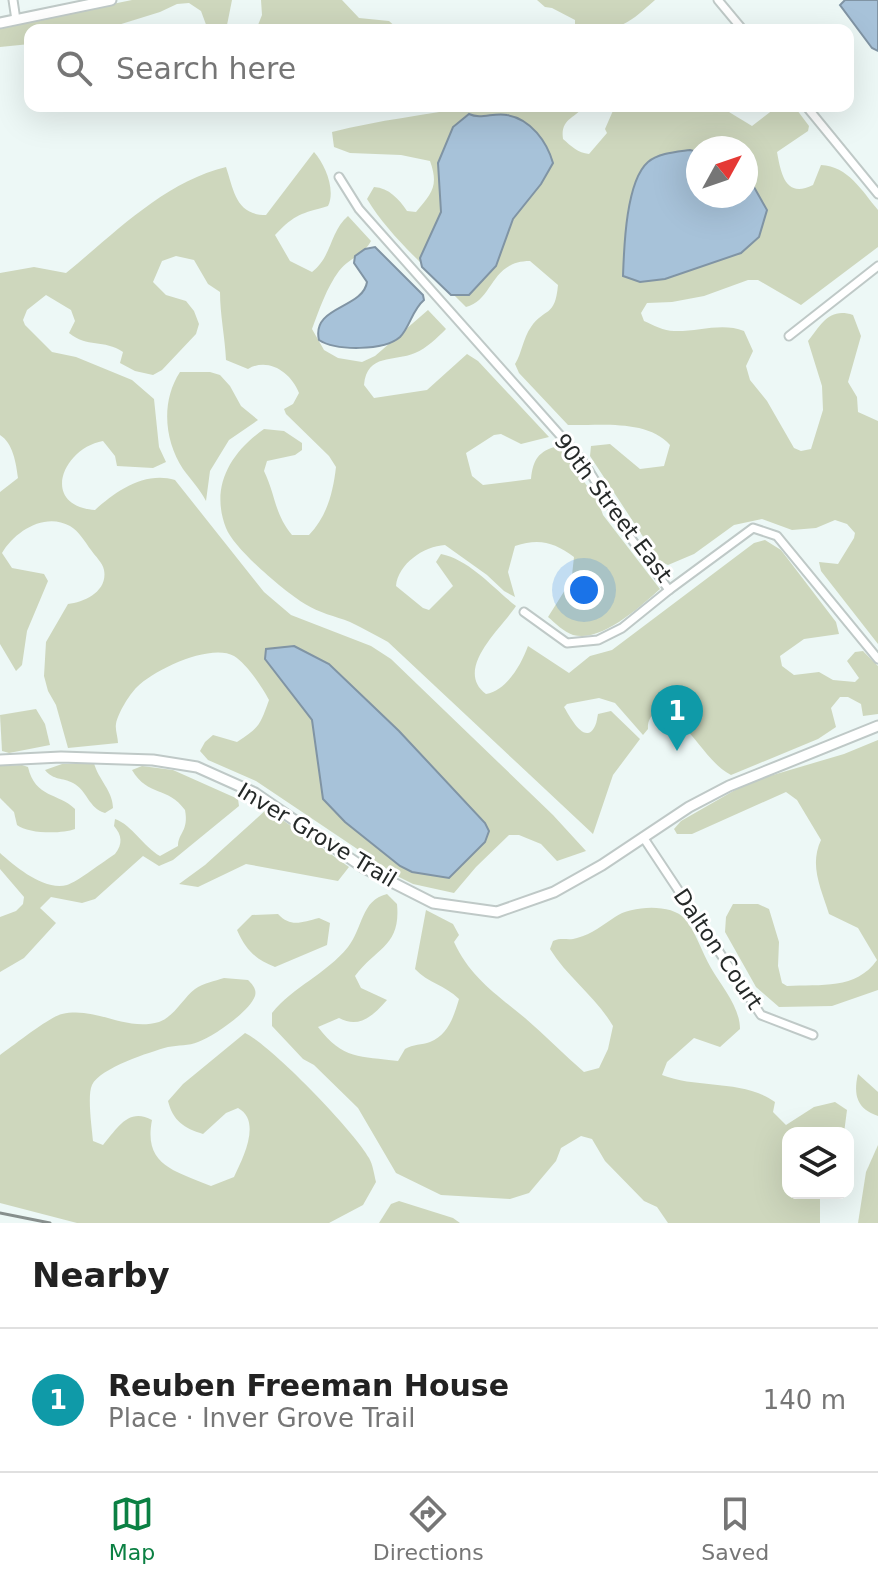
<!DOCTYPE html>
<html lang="en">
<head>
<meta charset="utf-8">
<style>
  body { margin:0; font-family:"DejaVu Sans",sans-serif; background:#f6f6f6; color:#222 }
  .controls { position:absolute; right:24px; bottom:24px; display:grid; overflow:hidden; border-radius:16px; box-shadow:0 8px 32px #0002 }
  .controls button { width:72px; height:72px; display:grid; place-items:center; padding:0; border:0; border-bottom:2px solid #e0e0e0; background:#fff; color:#222; font:40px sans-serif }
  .compass { position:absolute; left:686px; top:136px; width:72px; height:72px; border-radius:50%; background:#fff; box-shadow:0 8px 32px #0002; rotate:50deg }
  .you { position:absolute; left:584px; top:590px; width:28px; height:28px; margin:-20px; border:6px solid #fff; border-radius:50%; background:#1a73e8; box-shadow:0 0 0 12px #1a73e833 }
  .badge { display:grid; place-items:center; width:52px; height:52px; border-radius:50%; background:#0b8043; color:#fff; font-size:26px; font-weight:700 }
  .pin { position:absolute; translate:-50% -66px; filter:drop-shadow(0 2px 4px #0008) }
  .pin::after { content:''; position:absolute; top:42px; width:28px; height:24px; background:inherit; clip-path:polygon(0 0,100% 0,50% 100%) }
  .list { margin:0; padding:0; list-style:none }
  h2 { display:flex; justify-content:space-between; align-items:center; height:104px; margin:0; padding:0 32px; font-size:34px }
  h2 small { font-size:26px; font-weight:400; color:#767676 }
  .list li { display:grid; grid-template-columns:52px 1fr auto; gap:24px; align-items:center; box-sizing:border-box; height:144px; padding:0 32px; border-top:2px solid #e0e0e0 }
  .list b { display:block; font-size:30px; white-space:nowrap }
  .list p { margin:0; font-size:26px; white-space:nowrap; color:#767676 }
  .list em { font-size:26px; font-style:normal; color:#767676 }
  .icon { flex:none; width:44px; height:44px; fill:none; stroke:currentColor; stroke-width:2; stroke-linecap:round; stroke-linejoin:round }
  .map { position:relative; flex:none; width:878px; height:1223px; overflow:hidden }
  .search { position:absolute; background:#fff; box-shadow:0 8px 32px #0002; left:24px; right:24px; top:24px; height:88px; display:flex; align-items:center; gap:20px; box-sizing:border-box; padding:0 28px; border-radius:16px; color:#767676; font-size:30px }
  .sheet { height:248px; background:#fff }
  nav { display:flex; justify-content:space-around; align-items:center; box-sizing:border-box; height:112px; border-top:2px solid #e0e0e0; background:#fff; font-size:22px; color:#767676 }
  nav a { display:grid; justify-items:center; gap:4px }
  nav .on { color:#0b8043 }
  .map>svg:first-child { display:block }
  .green { fill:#ced7bd; fill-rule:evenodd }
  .water { fill:#a7c2d9; stroke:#8094a4; stroke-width:2 }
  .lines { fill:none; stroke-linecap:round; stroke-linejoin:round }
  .minor-casing { stroke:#bfc9c7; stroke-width:11 }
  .tertiary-casing { stroke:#bfc9c7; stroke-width:13 }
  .minor { stroke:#fff; stroke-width:7 }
  .tertiary { stroke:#fff; stroke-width:9 }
  .rail { stroke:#878f8d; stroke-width:3 }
  .labels { text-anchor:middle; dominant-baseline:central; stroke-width:6; stroke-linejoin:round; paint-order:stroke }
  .street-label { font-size:22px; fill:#252928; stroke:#fff }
</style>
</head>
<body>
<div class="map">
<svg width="878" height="1223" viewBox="0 0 878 1223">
  <rect width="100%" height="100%" fill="#edf8f6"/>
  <g class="green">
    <path d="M132,0H232L226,30H208L201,11L189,3L177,4L160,12L102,30H30V44L0,47V27Z"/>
    <path d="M261,0H342L359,18L389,21L399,30H256L262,15Z"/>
    <path d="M537,0H655C623,29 618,30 575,30V20L552,8L545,7Z"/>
    <path d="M473,106H585C575,118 560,119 563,139C571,146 578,153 589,154L607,133L605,129L615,106H729V112L752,126L778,106H794L809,126L808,131L777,152C781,173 785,199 813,185L821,165C848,166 862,191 878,210V247L801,305L758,280H748L704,296L672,302L647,303L641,313L644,321C653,325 664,331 674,331C697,332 722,322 744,331L753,351L746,366L750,380L767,401L794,448L801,451L811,449L823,410L822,386L808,341C821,325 829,307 853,315L861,336L848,382L857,397L858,412L878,421V644L821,571L819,562L838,564L854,538L855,533L847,524L835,520L816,528L792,530L762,519L734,525L694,554L668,565L659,561L590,456L591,446L610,444L640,469L664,466L670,445C647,419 599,426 568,425L519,373L515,364C522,353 523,338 531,327C545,307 555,318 558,285L530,261C490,261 494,300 466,307C433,273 391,239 367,199L374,187C389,188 399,199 407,211L416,212C432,193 439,186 430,161L401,155L350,153L334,147L332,132C379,120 426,115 473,106ZM698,148H746V196H698Z"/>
    <path d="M314,152C325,164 336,190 328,206C301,214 296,213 275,235L290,261L312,272C332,257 330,231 348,216L371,241C364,255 348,259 339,271C327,287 319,310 312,329L324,350L338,358L362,362L375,356L428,310L446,329C437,338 427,348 415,353C394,362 367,353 364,385L374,398L427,390L467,354L478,361L549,437L521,444L501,434L494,435L466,453L472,476L483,485L531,479C533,460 538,451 558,446L598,501L603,515L660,589C641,606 601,643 573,635C564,632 555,623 548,617L565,590L572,575L574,557C554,542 539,538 515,546L508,572L515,597L504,591L487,575L445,545C424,546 398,564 396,586L423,608L429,610L453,586L436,562L441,554C470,560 493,588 516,606C502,628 453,669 486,694C507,690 521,665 528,646L569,673L590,656L612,650L754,543L765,540L781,550L836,622L839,634L804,639L780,656L782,666L794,675L819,672L833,680L855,682L859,678L847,661L855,652L863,651L878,666V714L863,716L861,704L848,697H840L831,708L836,727L818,739L731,775C710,764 699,740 681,725L680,720L669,707C658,708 647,716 648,729L643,735L615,703L599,698L567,704L564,707C569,715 585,747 595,726C597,722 597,718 598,714L611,711L640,739L613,775L593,834L388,642C375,635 363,628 350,622C335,616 319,613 305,604C285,592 234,549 226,528C210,487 230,453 264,429L284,431L302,443V450L295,455L267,461L264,471C276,496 274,513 292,535H309C327,516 333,493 336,467L329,456L286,414L284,409L293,404L299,393C291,372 268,357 248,369L226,360C225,337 220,315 220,292L208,284L194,260L176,256L162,261L153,282L166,295L186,301L194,311L199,324L196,334L162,370L153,375L135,371L120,363L123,352C104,339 87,348 69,333L75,321L71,310L46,295L27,310L23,320L25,325L52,352L76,357L132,380L154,399L159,447L166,462L153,468L117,466L115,456L103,441C63,448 39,505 95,510C116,491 145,471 175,480L264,592L291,615L371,646L391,659L553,815L586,851L557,861L541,844L519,835H509L476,867L454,893L413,884L399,877L256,781L208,760L200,751L205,742L213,735L237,742C260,727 260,725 269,700C263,688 246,663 234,656C211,643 155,669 137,687C129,695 118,713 116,724C115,730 118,737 118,743L68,748L56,705L48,691L44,676L46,642L68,604C85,602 108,591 104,570C103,563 95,556 91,550C85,542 79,531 70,526C45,512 15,531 2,553L12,568L44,574L48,581L27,631L22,665L16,671L0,644V492L18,478C16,463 13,443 0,435V273L34,267L66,273C115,233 164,182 226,167C234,191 236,215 266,215Z"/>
    <path d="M180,372H210L220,375L230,386L241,406L258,420L229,440L210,471L206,501C199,488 191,480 183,469C164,440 161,401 180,372Z"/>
    <path d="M36,709L45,724L50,745L9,753L2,751L0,715Z"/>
    <path d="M878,740V990L832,1006L779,1007L756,987L725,932L726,917L733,904H758L769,909L779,942L778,966L782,983L787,986C821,984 856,990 877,960L858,928L829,914C821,888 809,866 821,840L797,800L786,792L692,834H677L674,829L681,821L749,782L844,754Z"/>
    <path d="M94,763C98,779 113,791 113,808L105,813C89,809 87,790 73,783C62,777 54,781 45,770L62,764Z"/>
    <path d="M22,765L28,767C35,798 59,793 75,809V829C62,834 28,834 17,825L14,812L0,798V766Z"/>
    <path d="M142,766L173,770L238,799L239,806L173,860L159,866L143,856L95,899L82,903L51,897L40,908L56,923L24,958L0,972V917L16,911L23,904L24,897L0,869V853C16,867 44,891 67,885C77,882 104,861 115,854C123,844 122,835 114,826L115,819C132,825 144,847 160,856L178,846C178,833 189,831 185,810C168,786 148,797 132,770Z"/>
    <path d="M267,809L349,867L338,881L246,864L198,887L179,884L205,865Z"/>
    <path d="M387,894L397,904C401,946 377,947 355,976L361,988L387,1000C373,1016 359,1029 339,1018L318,1027C343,1060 360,1056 398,1061L405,1049C413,1044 422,1045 430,1042C448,1035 454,1016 459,999C445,985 428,983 415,969L426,910L453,924L459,935L454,942C470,977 496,994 525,1018C545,1035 564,1055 584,1072L599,1068L608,1049L613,1026C596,997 568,978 550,949L553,941C562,937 569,941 577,938C592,934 603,925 615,917C631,906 671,903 685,919C696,932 702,953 711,968C722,987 740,1007 740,1029L720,1047L694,1038L667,1062L662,1075C697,1089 743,1079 775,1102L773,1112L786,1125L814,1107L835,1102L847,1110L844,1133H788V1193H820V1223H668L657,1207L644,1201L605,1161L592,1139L581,1136L561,1148L556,1161L529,1193L510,1199L441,1195L396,1173L358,1108L314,1065L303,1059L272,1026V1013C293,987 326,974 348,947C363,928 361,900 387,894Z"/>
    <path d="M278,914C291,928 302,922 319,918L330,923L327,945L275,967C255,959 246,950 237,930L252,915Z"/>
    <path d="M224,978L248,980C252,984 257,989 255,996C249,1012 214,1036 198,1042C189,1046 178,1045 168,1047C150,1052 100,1068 92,1085C87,1096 92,1128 93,1141L103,1145C117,1129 128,1107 152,1120C143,1166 176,1171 211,1186L234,1177C243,1158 262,1121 238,1108L226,1113L203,1134C184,1128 173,1121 168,1101L183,1084L245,1033C271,1045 355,1132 369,1158C373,1165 374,1174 376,1182L363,1205L329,1223H77L0,1203V1055C13,1046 49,1017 62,1014C96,1006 125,1032 159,1022C175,1016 183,998 195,989C203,983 215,981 224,978Z"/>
    <path d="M858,1074L878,1092V1116C857,1109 853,1095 858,1074Z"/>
    <path d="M878,1145V1223H858L866,1172Z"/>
    <path d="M399,1201L453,1218L460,1223H379L391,1204Z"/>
  </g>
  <g class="water">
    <path d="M845,0H878V51L872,48L840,5Z"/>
    <path d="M469,114C481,120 494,112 507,115C531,119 547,142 553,163L541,184L513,219L496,266L469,295H451L422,267L420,258L441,212L438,163L453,127Z"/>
    <path d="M690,150L698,152V196H746V178L750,180L767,210L759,237L741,253L665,279L640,282L623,276C624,247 626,181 648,162C659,153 676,152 690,150Z"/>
    <path d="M375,247L423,295L424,300C412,310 410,327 400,337C384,351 336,351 319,340C311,306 363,309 367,282L354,263L355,256L365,249Z"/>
    <path d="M294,646L329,664L399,731L485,823L489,831L485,842L449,878L412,872L400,866L345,822L323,799L312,720L265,659L266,649Z"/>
  </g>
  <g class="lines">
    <defs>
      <g id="minor">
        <path d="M13,0L16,20"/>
        <path d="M718,0L743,30"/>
        <path d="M806,106L878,194"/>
        <path d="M339,177L359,209L583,461L627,533L669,590"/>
        <path d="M789,336L878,266"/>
        <path d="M524,612L567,643L598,640L622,628L669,590L753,528L777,536L878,659"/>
        <path d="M643,837L761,1015L813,1035"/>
      </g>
      <g id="tertiary">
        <path d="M0,23L111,0"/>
        <path d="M0,760L61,757L153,760L197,767L255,793L364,868L433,903L497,912L554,892L602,865L689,807L729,786L878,726"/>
      </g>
    </defs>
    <use href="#minor" class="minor-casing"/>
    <use href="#tertiary" class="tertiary-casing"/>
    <use href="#minor" class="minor"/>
    <use href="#tertiary" class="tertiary"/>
    <path class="rail" d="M0,1213L50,1223"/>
  </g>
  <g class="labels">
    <g class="street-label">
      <text transform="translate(613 508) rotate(53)">90th Street East</text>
      <text transform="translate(317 835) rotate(31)">Inver Grove Trail</text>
      <text transform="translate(718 949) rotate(56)">Dalton Court</text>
    </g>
  </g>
</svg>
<div class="controls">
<button><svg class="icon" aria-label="layers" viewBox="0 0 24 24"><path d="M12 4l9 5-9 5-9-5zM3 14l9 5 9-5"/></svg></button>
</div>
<svg class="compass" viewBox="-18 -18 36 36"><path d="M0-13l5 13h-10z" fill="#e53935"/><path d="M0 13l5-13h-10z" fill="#767676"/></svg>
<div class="you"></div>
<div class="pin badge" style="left:677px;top:751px;background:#0f9aa8">1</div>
<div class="search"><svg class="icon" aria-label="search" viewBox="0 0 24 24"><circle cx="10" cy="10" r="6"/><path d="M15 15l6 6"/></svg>Search here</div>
</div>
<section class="sheet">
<h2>Nearby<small></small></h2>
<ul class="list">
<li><span class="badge" style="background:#0f9aa8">1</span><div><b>Reuben Freeman House</b><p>Place · Inver Grove Trail</p></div><em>140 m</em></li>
</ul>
</section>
<nav>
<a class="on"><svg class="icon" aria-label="map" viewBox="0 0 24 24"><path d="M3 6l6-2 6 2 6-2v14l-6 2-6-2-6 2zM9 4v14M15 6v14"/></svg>Map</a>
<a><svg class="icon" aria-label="directions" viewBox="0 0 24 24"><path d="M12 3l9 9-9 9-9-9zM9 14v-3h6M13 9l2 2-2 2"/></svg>Directions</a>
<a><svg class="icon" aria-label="saved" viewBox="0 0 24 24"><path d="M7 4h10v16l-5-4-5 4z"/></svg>Saved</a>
</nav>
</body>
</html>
